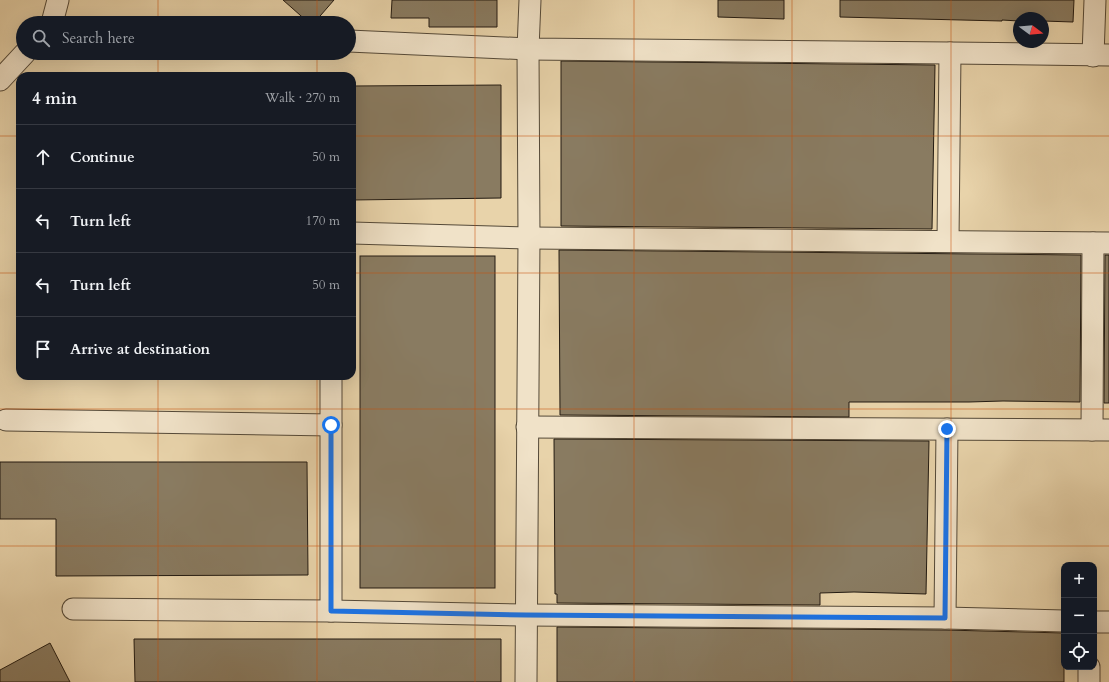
<!DOCTYPE html>
<html lang="en">
<head>
<meta charset="utf-8">
<style>
  body { margin:0; font-family:Cardo,serif; background:#242831; color:#f1f3f6 }
  .controls { position:absolute; right:12px; bottom:12px; display:grid; overflow:hidden; border-radius:8px; box-shadow:0 4px 16px #0002 }
  .controls button { width:36px; height:36px; display:grid; place-items:center; padding:0; border:0; border-bottom:1px solid #363941; background:#171b24; color:#f1f3f6; font:20px sans-serif }
  .compass { position:absolute; left:1013px; top:12px; width:36px; height:36px; border-radius:50%; background:#171b24; box-shadow:0 4px 16px #0002; rotate:106deg }
  .stop { position:absolute; width:12px; height:12px; margin:-9px; border:3px solid #1a73e8; border-radius:50%; background:#fff }
  .stop.end { background:#1a73e8; border-color:#fff; box-shadow:0 1px 4px #0008 }
  .list { margin:0; padding:0; list-style:none }
  h2 { display:flex; justify-content:space-between; align-items:center; height:52px; margin:0; padding:0 16px; font-size:17px }
  h2 small { font-size:13px; font-weight:400; color:#9ea1a6 }
  .list li { display:grid; grid-template-columns:26px 1fr auto; gap:12px; align-items:center; box-sizing:border-box; height:64px; padding:0 16px; border-top:1px solid #363941 }
  .list b { display:block; font-size:15px; white-space:nowrap }
  .list em { font-size:13px; font-style:normal; color:#9ea1a6 }
  .icon { flex:none; width:22px; height:22px; fill:none; stroke:currentColor; stroke-width:2; stroke-linecap:round; stroke-linejoin:round }
  .map { position:relative; flex:none; width:1109px; height:682px; overflow:hidden }
  .search { position:absolute; background:#171b24; box-shadow:0 4px 16px #0002; left:16px; top:16px; width:340px; height:44px; display:flex; align-items:center; gap:10px; box-sizing:border-box; padding:0 14px; border-radius:22px; color:#9ea1a6; font-size:15px }
  .panel { position:absolute; background:#171b24; box-shadow:0 4px 16px #0002; left:16px; top:72px; width:340px; height:308px; border-radius:12px }
  .map>svg:first-child { display:block }
  .building { fill:#897b61; stroke:#231b12 }
  .lines { fill:none; stroke-linecap:round; stroke-linejoin:round }
  .minor-casing { stroke:#544938; stroke-width:23 }
  .minor { stroke:#f0e2c8; stroke-width:21 }
  .route { stroke:#1a73e8; stroke-width:5 }
  .grid { fill:none; stroke:#ca500d; stroke-width:1; stroke-opacity:0.55 }
</style>
</head>
<body>
<div class="map">
<svg width="1109" height="682" viewBox="0 0 1109 682">
  <rect width="100%" height="100%" fill="#e8d3aa"/>
  <filter id="stains"><feTurbulence type="fractalNoise" baseFrequency=".005" numOctaves="4"/><feColorMatrix values="0 0 0 0 .2 0 0 0 0 .09 0 0 0 0 .02 0 0 0 .5 -.17"/></filter>
  <radialGradient id="worn" r=".72"><stop offset=".6" stop-color="#630" stop-opacity="0"/><stop offset="1" stop-color="#630" stop-opacity=".3"/></radialGradient>
  <g class="building">
    <path d="M283,0H334L314,23H309Z"/>
    <path d="M392,0H497V27H429V18H391Z"/>
    <path d="M718,0H784V19L718,17Z"/>
    <path d="M840,0H1074L1073,22L1043,21V18H1019V21L1002,20V21L840,17Z"/>
    <path d="M561,61L935,65L932,229L561,226Z"/>
    <path d="M501,85V198L352,200V86Z"/>
    <path d="M559,250L1081,255L1080,402L1003,401L969,402H849V417L560,415Z"/>
    <path d="M1105,255H1109V403H1104Z"/>
    <rect x="360" y="256" width="135" height="332"/>
    <path d="M554,439L929,441L926,594L854,592L820,593V605L557,603V594H555Z"/>
    <path d="M0,462H307L308,575L56,576V519H0Z"/>
    <path d="M557,627L945,630L1064,633V682H557Z"/>
    <path d="M134,639H501V682H135Z"/>
    <path d="M50,643L70,682H0V670Z"/>
  </g>
  <g class="lines">
    <defs>
      <g id="minor">
        <path d="M52,23L58,0"/>
        <path d="M349,41L528,49L950,53L1109,55"/>
        <path d="M1093,56L1095,0"/>
        <path d="M0,80L25,53"/>
        <path d="M352,233L529,238L1109,243"/>
        <path d="M948,241L950,53"/>
        <path d="M6,420L331,425"/>
        <path d="M527,427L1109,430"/>
        <path d="M1092,430L1093,243"/>
        <path d="M73,609L331,611L526,615L945,618L1064,621"/>
        <path d="M331,611V376"/>
        <path d="M945,618L947,429"/>
        <path d="M1094,622H1109"/>
        <path d="M526,682L529,238L528,49L530,0"/>
        <path d="M1089,682V667"/>
      </g>
    </defs>
    <use href="#minor" class="minor-casing"/>
    <use href="#minor" class="minor"/>
  </g>
  <g class="lines">
    <path class="route" d="M331,425V611L526,615L945,618L947,429"/>
  </g>
  <path class="grid" d="M158,0V23M317,0V23M475,0V682M634,0V682M792,0V682M951,0V682M158,53V76M317,53V76M0,136H20M352,136H1109M0,273H20M352,273H1109M158,376V682M317,376V682M0,409H1109M0,546H1109"/>
  <rect width="100%" height="100%" filter="url(#stains)"/>
  <rect width="100%" height="100%" fill="url(#worn)"/>
</svg>
<div class="controls">
<button>+</button>
<button>−</button>
<button><svg class="icon" aria-label="locate" viewBox="0 0 24 24"><circle cx="12" cy="12" r="6"/><path d="M12 2v4M12 18v4M2 12h4M18 12h4"/></svg></button>
</div>
<svg class="compass" viewBox="-18 -18 36 36"><path d="M0-13l5 13h-10z" fill="#e53935"/><path d="M0 13l5-13h-10z" fill="#9ea1a6"/></svg>
<div class="stop" style="left:331px;top:425px"></div>
<div class="stop end" style="left:947px;top:429px"></div>
<div class="search"><svg class="icon" aria-label="search" viewBox="0 0 24 24"><circle cx="10" cy="10" r="6"/><path d="M15 15l6 6"/></svg>Search here</div>
<section class="panel">
<h2>4 min<small>Walk · 270 m</small></h2>
<ul class="list">
<li><svg class="icon" aria-label="ahead" viewBox="0 0 24 24"><path d="M12 20V5M6 11l6-6 6 6"/></svg><div><b>Continue</b></div><em>50 m</em></li>
<li><svg class="icon" aria-label="left" viewBox="0 0 24 24"><path d="M17 20v-9H6M10 6l-5 5 5 5"/></svg><div><b>Turn left</b></div><em>170 m</em></li>
<li><svg class="icon" aria-label="left" viewBox="0 0 24 24"><path d="M17 20v-9H6M10 6l-5 5 5 5"/></svg><div><b>Turn left</b></div><em>50 m</em></li>
<li><svg class="icon" aria-label="arrive" viewBox="0 0 24 24"><path d="M6 21V4h12l-3 4 3 4H6"/></svg><div><b>Arrive at destination</b></div></li>
</ul>
</section>
</div>
</body>
</html>
